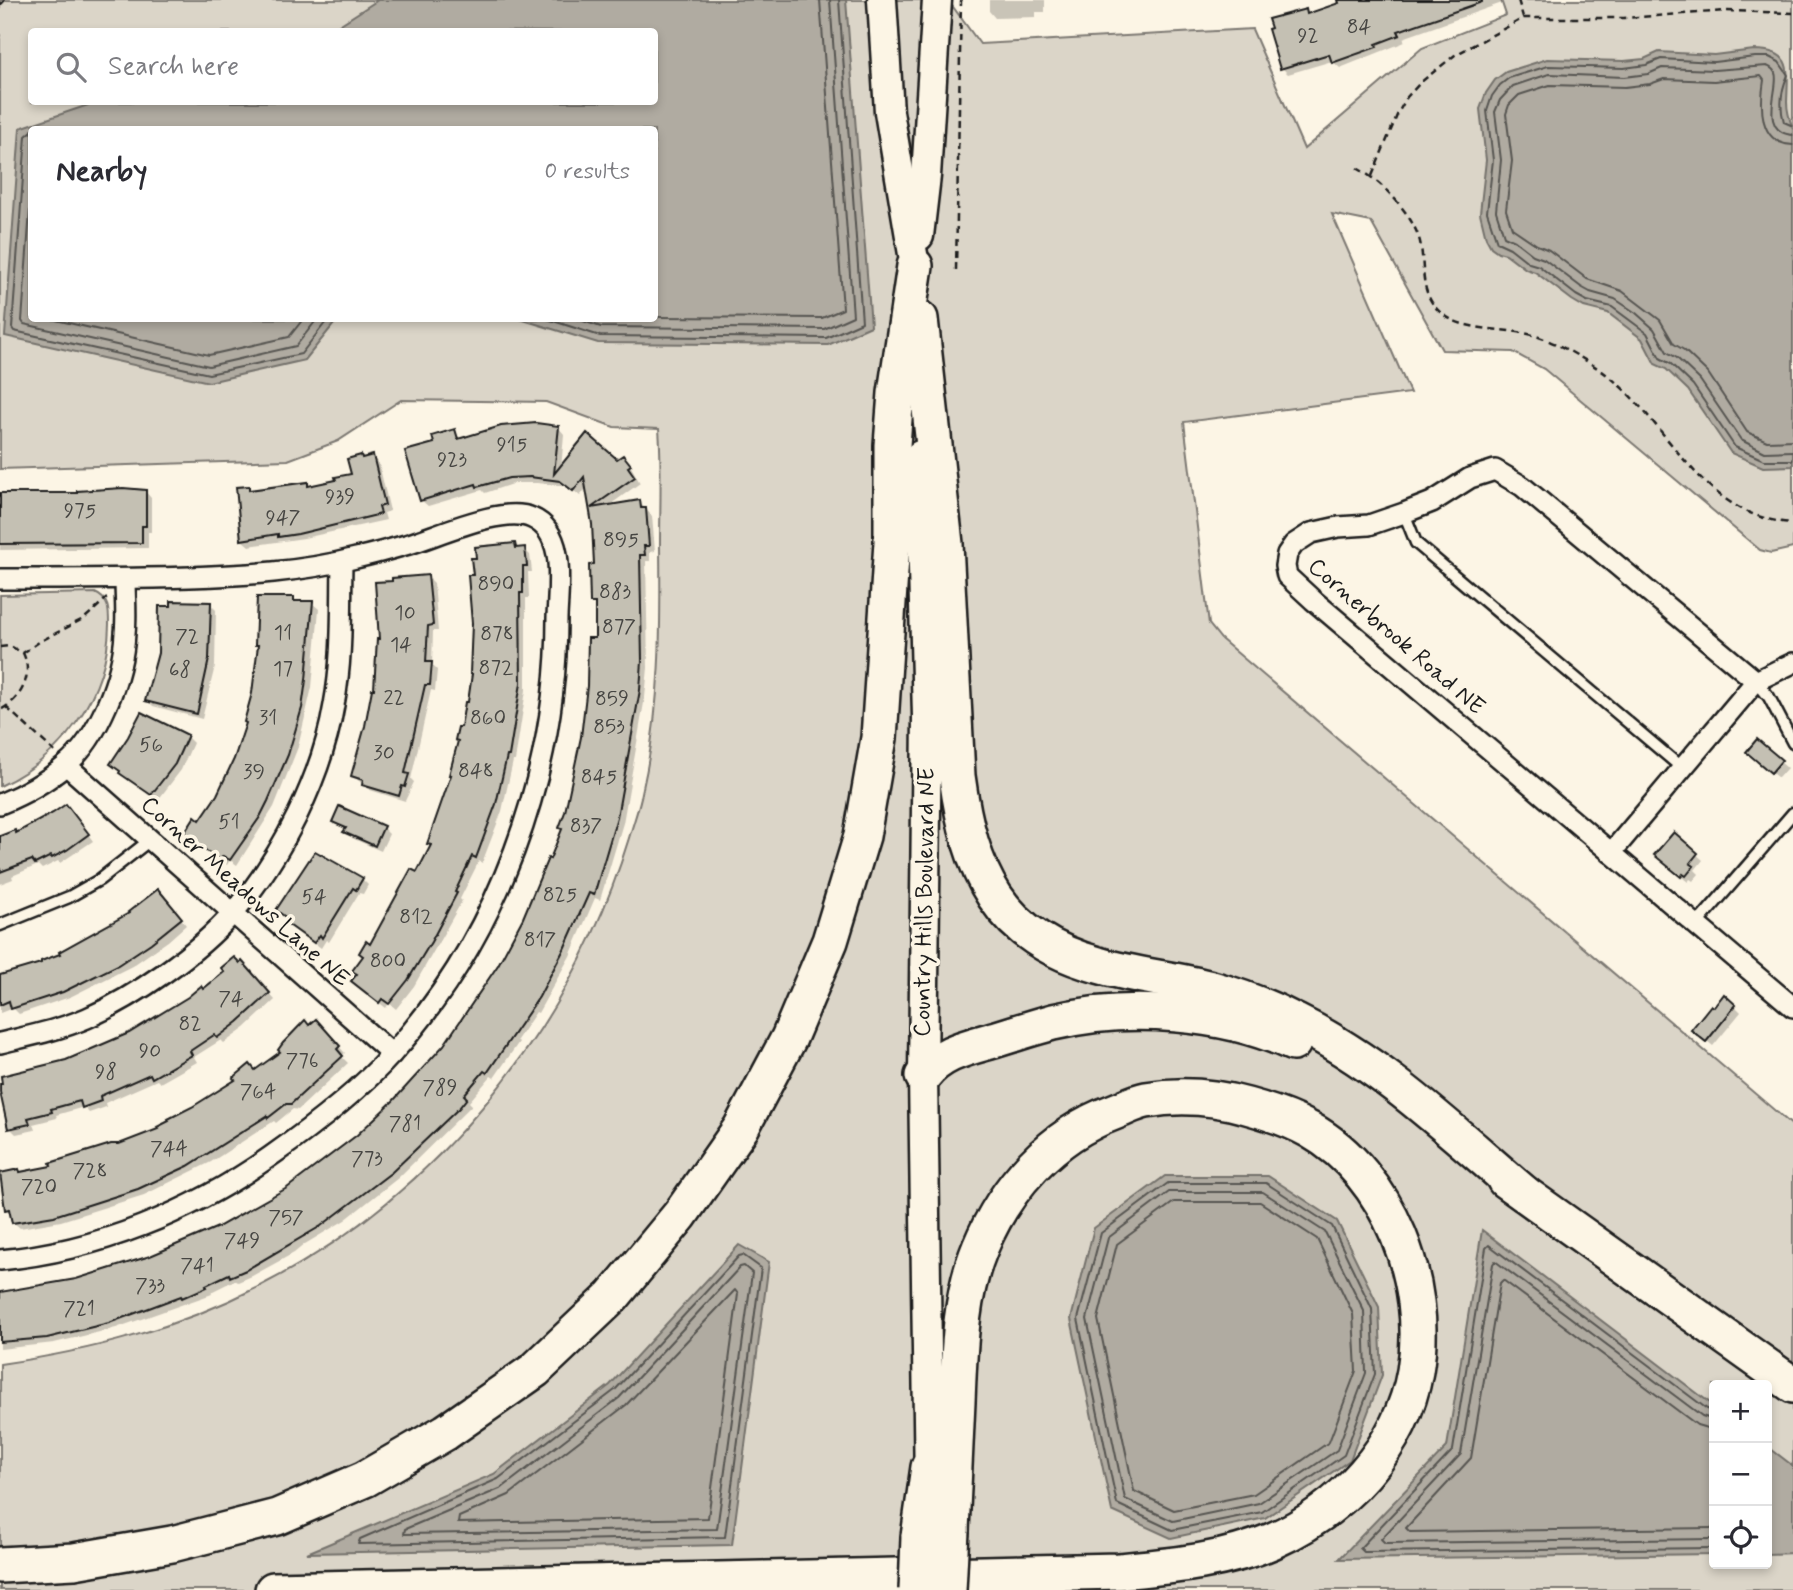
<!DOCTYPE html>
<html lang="en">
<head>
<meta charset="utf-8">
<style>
  body { margin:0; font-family:Mynerve,sans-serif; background:#f7f7f7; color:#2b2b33 }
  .controls { position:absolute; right:21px; bottom:21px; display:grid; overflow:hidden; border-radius:7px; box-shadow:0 4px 10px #0003 }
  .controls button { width:63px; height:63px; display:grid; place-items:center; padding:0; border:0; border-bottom:2px solid #e1e1e2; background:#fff; color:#2b2b33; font:35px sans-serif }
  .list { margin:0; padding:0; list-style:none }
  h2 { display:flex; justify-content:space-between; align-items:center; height:91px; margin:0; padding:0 28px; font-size:30px }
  h2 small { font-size:23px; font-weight:400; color:#7c7c81 }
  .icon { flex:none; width:38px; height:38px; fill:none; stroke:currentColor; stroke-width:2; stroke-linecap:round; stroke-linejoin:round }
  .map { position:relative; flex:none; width:1793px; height:1590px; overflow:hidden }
  .search { position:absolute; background:#fff; box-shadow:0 4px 10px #0003; left:28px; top:28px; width:630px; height:77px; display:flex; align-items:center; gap:18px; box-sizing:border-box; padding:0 24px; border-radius:7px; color:#7c7c81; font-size:26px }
  .panel { position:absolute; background:#fff; box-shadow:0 4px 10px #0003; left:28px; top:126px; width:630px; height:196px; border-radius:7px }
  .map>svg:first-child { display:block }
  .green { fill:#dbd5c8; stroke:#7c7872; stroke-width:2; fill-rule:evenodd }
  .water { fill:#b0aba1; stroke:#75726c; stroke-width:2 }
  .shadow { fill:#0003 }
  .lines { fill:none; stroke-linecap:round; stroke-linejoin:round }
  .shore { stroke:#575551; stroke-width:2 }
  .building { fill:#c4c0b3; stroke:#1c1c1c; stroke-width:2 }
  .service-casing { stroke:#1c1c1c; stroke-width:15 }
  .minor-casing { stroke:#1c1c1c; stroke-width:24 }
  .secondary-casing { stroke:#1c1c1c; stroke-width:33 }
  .motorway-casing { stroke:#1c1c1c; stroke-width:40 }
  .path { stroke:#1c1c1c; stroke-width:2.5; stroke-dasharray:7 5; stroke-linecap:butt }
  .service { stroke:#fcf5e5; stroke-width:10 }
  .minor { stroke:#fcf5e5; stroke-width:19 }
  .secondary { stroke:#fcf5e5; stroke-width:28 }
  .motorway { stroke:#fcf5e5; stroke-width:35 }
  .motorway-bridge-casing { stroke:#1c1c1c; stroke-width:40; stroke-linecap:butt }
  .motorway-bridge { stroke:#fcf5e5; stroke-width:35 }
  .labels { text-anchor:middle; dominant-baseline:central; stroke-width:7; stroke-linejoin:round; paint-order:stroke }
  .number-label { font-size:21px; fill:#464542 }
  .street-label { font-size:24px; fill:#1c1c1c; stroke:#fcf5e5 }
</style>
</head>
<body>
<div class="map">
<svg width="1793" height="1590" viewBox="0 0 1793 1590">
  <rect width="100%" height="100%" fill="#fcf5e5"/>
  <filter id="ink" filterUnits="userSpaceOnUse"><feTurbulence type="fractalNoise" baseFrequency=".0143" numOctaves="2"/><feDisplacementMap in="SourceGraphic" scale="14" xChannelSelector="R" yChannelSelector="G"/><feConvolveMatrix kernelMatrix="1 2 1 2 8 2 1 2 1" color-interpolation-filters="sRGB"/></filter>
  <g filter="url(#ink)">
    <g class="green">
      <path d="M0,0H948L980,44L1252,29L1304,149L1422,48L1506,15L1501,0H1793V548L1771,553L1760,550L1544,369L1513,352L1442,350L1371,222L1332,214L1410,393L1184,422L1209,624L1221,639L1793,1126V1590H0V1364C90,1351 176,1329 258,1287C436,1197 571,1028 629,838C634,821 640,805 643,788C661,708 661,627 660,545C660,507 662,467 659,429L614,427L546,402L401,400L338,441L288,460L0,469ZM32,32H654V102H32ZM32,130H654V318H32ZM1714,1385H1767V1564H1714Z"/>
      <path d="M95,593C109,599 109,610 109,624C108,695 63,757 0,786V595Z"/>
    </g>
    <g class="water">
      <path d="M378,0H846L871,326L828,345L598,343L520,319L654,318V130H32V318L338,319L305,360L209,382L5,336L20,128L97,102H654V32L330,31Z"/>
      <path d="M1754,50C1793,50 1788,69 1787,102C1787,111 1790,121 1793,129V466L1763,467L1731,453L1688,390L1666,369L1655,364L1642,339L1608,313L1584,307L1572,300L1535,272L1526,269L1506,254L1498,252L1491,247L1486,238L1480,213L1486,160L1480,109L1486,93L1495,80L1506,72L1547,59L1624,61L1644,59L1659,52L1714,55Z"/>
      <path d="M1165,1176H1268L1337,1221L1379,1307L1382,1375L1350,1460L1265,1518L1171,1538L1112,1511L1071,1319L1094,1228Z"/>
      <path d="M1482,1230L1714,1406V1554L1339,1559L1447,1447Z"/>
      <path d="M739,1245L769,1262L732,1545L307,1553L494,1474L610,1385Z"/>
      <path d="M1767,1446L1793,1466V1553L1767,1554Z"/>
    </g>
    <g class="shadow">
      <path d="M989,0H1045V12H1036V17L995,18L989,11Z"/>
      <path d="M1351,0H1501L1502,3L1403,38L1405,42L1340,68L1332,61L1288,74L1282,68L1305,11L1309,15Z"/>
      <path d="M558,427L564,434L561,469L617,462L629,463L640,483L607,507L639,502L652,516L655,551L650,552V561H646L648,668L645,697L623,823L600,900L595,898L570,956L538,1013L536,1012L517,1040L519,1042L494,1078L491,1076L469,1102L472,1105L398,1178L345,1220L305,1244L294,1253L252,1276L238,1282L235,1280L211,1292L212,1294L116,1328L54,1343L0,1349V1294L101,1274L181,1245L219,1229L288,1190L358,1136L394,1102L445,1046L510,946L549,861L551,862L563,830L587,715L596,639L597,607L592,602L596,566L594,524L588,486L580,496L568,486L537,483H515L485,493L482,490L428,506L421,500L436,444L454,431L461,439Z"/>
      <path d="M372,457L379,464L390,511L384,513L386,520L304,538L249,546L242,540L248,488L251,491L307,484L310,487L338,481L353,475Z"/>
      <path d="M145,491L151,498V532H148V548L0,550V495Z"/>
      <path d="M515,545L519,549H524L530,555L532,572H528L529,598H526V690L515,761H513L502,811L482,863L479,861L460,899L462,901L414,986L396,1009L389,1003L386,1008L359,987L358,975L371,947L418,874L432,846L470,704L474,675L475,577Z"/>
      <path d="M428,577L434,583L438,631H433L432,665L437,670L435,691L431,690L411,779L414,782L405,801L370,790L353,776L376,691Z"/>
      <path d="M294,598L298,603H312L319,609L312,687L298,747L274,807L237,865L230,860L227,865L185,834L201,822L218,796L236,759L254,694L259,647L257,644Z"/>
      <path d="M210,604L216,610L215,666L202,719L153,706L147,700Z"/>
      <path d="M141,715L187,737L193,743L181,770L158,800L121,773L129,738Z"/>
      <path d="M1757,742L1787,768L1778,778L1754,758Z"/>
      <path d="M72,812L93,841L60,863L58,861L42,869L38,865L12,876L13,879L0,884V838L16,834Z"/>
      <path d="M334,821L383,828L389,834L381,851L352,838L346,830Z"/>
      <path d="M1674,835L1703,860L1695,870L1699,874L1693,881L1690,879L1688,882L1662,861Z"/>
      <path d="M362,879L368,885L363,894L359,893L329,942L326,940L321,948L288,923Z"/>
      <path d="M164,897L186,925L168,941L132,966L70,997L19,1014L13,1008L0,1013V977L23,971L62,955Z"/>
      <path d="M248,970L275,1000L245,1028L224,1043L221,1040L194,1057L197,1062L160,1083L157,1080L105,1103L106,1107L89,1113L84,1107L56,1115L57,1118L33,1124L35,1130L16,1134L10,1128L66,1062L130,1035L203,991Z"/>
      <path d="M1735,1006L1741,1012L1713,1046L1700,1035Z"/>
      <path d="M316,1021L345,1053L341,1056L348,1063L298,1110L293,1109L276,1123L274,1121L211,1162L144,1195L61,1221L20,1228L13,1222L12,1214L7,1209L0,1175L19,1171L21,1173L53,1167L161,1130L256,1072L282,1052Z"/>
    </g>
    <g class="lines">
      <g class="shore">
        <path d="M1793,126L1784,122C1779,105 1781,90 1788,75L1779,62L1769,57H1755L1714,62L1661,59L1646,65L1624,68L1548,66L1509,78L1500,85L1492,96L1487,111L1493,160L1487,212L1497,242L1510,248L1529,263L1539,266L1576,295L1587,301L1612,307L1647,333L1660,358L1671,364L1693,385L1735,447L1764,460H1793"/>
        <path d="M32,131L26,136L12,328L14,331L209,374L301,354L329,318"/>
        <path d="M1793,135C1756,132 1781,86 1775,73C1773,68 1771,68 1767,66L1714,70L1662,68L1648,74L1624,77L1549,74L1513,86L1500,100L1495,112L1501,160L1496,211L1504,236L1515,241L1533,255L1544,259L1581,287L1590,292L1615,299L1636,313L1654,329L1667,352L1677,358L1700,380L1741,440L1765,452L1793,451"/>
        <path d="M1793,145C1758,144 1760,105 1764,80L1761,76L1714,81L1664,79L1650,84L1625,87L1550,85L1519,95L1509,105L1506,114L1512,161L1506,210L1512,228L1537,245L1549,250L1587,279L1622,291L1660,320L1674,344L1684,350L1708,373L1747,432L1767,441L1793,440"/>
        <path d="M32,183L22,321L24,324L209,366L296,346L318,318"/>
        <path d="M654,317L822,318L843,309L820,0"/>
        <path d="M47,318L209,355L289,337L304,318"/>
        <path d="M544,318L600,336L826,338L862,322L839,0"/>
        <path d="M574,318L601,327L824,329L853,316L830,0"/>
        <path d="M1266,1183L1332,1226L1372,1309L1375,1374L1344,1455L1262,1512L1172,1530L1117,1504L1078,1319L1101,1233L1168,1183Z"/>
        <path d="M1169,1192H1263L1325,1232L1364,1311L1366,1373L1337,1450L1259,1503L1173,1521L1125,1499L1087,1319L1108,1238Z"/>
        <path d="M1260,1202L1317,1239L1353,1314L1356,1371L1329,1442L1254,1494L1174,1510L1134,1491L1098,1319L1117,1244L1174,1202Z"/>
        <path d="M743,1255L761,1268L725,1537L358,1544L360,1539L498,1479L615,1390L739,1256Z"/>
        <path d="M744,1266L752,1273L717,1529L404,1534L405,1529L502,1488L619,1398L740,1267Z"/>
        <path d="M735,1290L738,1294L708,1518L458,1523L459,1517L509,1495L626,1405Z"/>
        <path d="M1714,1411L1707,1409L1489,1245L1486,1248L1453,1450L1360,1548L1364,1552L1714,1548"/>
        <path d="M1714,1420L1702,1416L1495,1261L1493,1264L1461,1454L1381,1539L1385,1543L1714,1539"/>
        <path d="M1714,1430L1697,1425L1503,1280L1500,1283L1471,1458L1406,1528L1410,1532L1714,1528"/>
      </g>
    </g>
    <g class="building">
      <path d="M1338,0H1482V2L1398,31L1400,35L1376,44L1377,47L1332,63L1329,54L1280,69L1268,29L1271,28L1268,19L1306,9L1307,14L1339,3Z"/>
      <path d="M536,423L559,426L554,474L587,433L617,459L623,455L631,465L628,467L635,477L591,508L640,500L641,508H646L649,546H644L645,555H640L642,661L640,690L617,817L594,895L589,893L564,949L539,997L487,1073L484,1071L464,1095L467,1098L459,1108L392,1172L321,1226L246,1270L230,1277L229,1274L206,1285L207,1287L182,1298L181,1296L109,1323L47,1338L0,1342V1292L76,1279L150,1256L218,1227L287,1188L357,1135L393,1101L444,1045L498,965L523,918L548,858L550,859L562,829L559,828L565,812L581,737L587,686L588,638H595V603H590L589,565L594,564L592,524L584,477L573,491L560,481L530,477L509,478L477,487L476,484L420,501L405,451L434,443L432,436L455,429L458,439L501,426Z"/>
      <path d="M361,455L362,458L373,455L385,505L379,507L381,514L298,534L278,537V534L241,540L236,487L249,486V490L308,482V486L336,480L335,477L351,474L347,459Z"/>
      <path d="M123,488L146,490V526H142V543L0,544V493H77V491Z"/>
      <path d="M515,543L516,548L525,547L527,566H523V593H520L521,683L509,756H507L496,804L476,858L472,856L455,892L457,893L431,942L408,980L389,1004L382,999L379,1003L351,981L357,974L352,971L363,956L359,953L366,941L370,944L411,869L417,872L431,845L427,844L451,775H449L458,741L455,740L458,727H461L465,702H468L472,674H470L472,623L468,575H473L471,558H476L475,547Z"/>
      <path d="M428,575L433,625L428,626L426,662H432L430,685H425L405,773L409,774L405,787L402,786L399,796L362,785L363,780L351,776L365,726L372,689H374L377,639H379L375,582L392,581V578Z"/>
      <path d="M257,597H294V601H313L306,680L302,708L288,755L268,801L260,817L230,860L223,856L220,860L183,835L195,816L200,820L217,795L234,759L246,723L244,722L252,693L258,645H255Z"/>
      <path d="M171,601L211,602L209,659L197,714L145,701L158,653L159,606H171Z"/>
      <path d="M141,712L188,735L175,764L151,795L119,773L120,771L110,764L128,737Z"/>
      <path d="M1757,739L1782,760L1771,773L1746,752Z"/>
      <path d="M66,804L89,834L67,850L52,858L51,856L35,864L32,860L0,872V836L15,830L16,833L53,813Z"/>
      <path d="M339,806L384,826L375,846L343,832L346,828L332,822Z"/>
      <path d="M1674,832L1698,853L1690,863L1694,866L1686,876L1683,874L1681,877L1654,855Z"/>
      <path d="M315,851L363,878L356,890L353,888L322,938L320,935L314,943L286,923L288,919L276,910Z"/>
      <path d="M158,889L182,918L151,943L118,965L63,992L11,1009L9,1001L0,1005V975L41,963V961L60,954L59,952L129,913L128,912Z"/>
      <path d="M234,957L240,963L242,961L270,993L238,1022L217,1038L214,1035L190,1051L192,1055L152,1078L150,1074L100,1096L101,1101L82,1108L80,1101L51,1109L52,1112L28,1118L30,1124L8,1129L0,1092V1084H2L1,1076L66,1060L129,1033L188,997L201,986L203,989L224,972L221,968Z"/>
      <path d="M1724,994L1736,1005L1706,1042L1691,1030L1711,1005L1714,1007Z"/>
      <path d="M316,1019L340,1046L337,1049L343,1056L291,1104H286L268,1118L267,1116L188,1166L138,1189L54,1216L12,1223L9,1209L5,1210L0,1173L19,1169L20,1172L51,1166L50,1163L111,1144H119L158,1129L157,1127L169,1121L168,1119L192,1107L235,1080L233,1078L250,1064L255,1070L280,1052L278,1050L283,1043L305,1020L309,1025Z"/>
    </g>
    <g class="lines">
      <defs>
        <g id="service">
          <path d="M1404,513L1416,543L1682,768"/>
          <path d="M1756,681L1769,697L1793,743"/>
          <path d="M0,925L69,897L99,880L150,840"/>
          <path d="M1696,925L1793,813"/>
        </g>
        <g id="minor">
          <path d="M0,579C64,579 127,579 190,577C245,575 302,572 356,558C374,554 392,549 409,544C439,535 503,505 532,518C567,533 558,586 557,618C557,775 498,937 392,1054C357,1093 314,1126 271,1156C192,1212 97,1251 0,1260"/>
          <path d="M1756,681L1522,486L1495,470L1470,478L1432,502L1404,513L1369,525L1338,527L1311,533L1294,544L1287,554L1285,566L1287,576L1313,600L1793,1007"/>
          <path d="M66,765L392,1054"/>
          <path d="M0,804C22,795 46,782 65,766C99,738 123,676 125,633C127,615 125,597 125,579"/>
          <path d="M1611,853L1756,681L1793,663"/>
          <path d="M0,1043C29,1036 59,1030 87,1018C135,997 198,953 233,913C281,859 322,777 334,705C343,658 341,610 342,562"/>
        </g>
        <g id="secondary">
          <path d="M882,0L889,112L915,266V288"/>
          <path d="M919,236L926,176L937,0"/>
          <path d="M920,455L927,716L923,1076L929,1488"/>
        </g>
        <g id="motorway">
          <path d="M920,319L945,544L957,776C970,872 998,938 1098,965C1135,976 1174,979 1212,989C1241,997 1269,1008 1296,1022C1382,1064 1452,1132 1525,1194"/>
          <path d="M923,1076C940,1052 970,1047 997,1039C1016,1033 1035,1027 1053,1022C1127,1004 1225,1011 1293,1043"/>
          <path d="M1505,1180L1793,1385"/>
          <path d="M919,1537L929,1467"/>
          <path d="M0,1565L74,1561L172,1544L277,1517L365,1479L446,1432L535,1370L613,1296L680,1215L741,1128L789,1038L830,941L862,836L879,738L892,542V445L896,393L915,266"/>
          <path d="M273,1590L1119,1571C1171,1566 1223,1562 1272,1541C1341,1511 1402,1448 1415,1371C1430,1284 1390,1175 1310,1130C1290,1119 1269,1112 1247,1106C1215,1097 1180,1094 1146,1100C1135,1102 1125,1108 1114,1112C1052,1135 1005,1187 980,1248C960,1296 959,1352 957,1402C955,1445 953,1488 951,1531"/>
        </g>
      </defs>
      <use href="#service" class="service-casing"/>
      <use href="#minor" class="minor-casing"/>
      <use href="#secondary" class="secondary-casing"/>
      <use href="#motorway" class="motorway-casing"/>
      <g class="path">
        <path d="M1518,0L1523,17"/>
        <path d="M0,5L5,0"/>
        <path d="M1357,168C1381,181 1410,211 1419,238C1426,262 1418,289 1437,309C1459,333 1503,327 1533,335C1556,342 1579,356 1599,369C1669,417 1696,517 1793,523"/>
        <path d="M1372,176L1398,113L1407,97L1421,82L1455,55L1524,18H1624L1727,11L1793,13"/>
        <path d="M956,270L961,0"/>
        <path d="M0,647L10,646L23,653C34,675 21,700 0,710"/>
        <path d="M23,653L39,642L85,618L107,598"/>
        <path d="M6,707L55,752"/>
      </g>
      <use href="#service" class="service"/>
      <use href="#minor" class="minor"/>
      <use href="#secondary" class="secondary"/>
      <use href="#motorway" class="motorway"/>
      <defs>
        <g id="motorway-bridge">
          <path d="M917,1590L919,1537"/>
          <path d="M948,1590L951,1531"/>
        </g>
      </defs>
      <use href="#motorway-bridge" class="motorway-bridge-casing"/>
      <use href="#motorway-bridge" class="motorway-bridge"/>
    </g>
  </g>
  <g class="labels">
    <g class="number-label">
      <text x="1359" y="27">84</text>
      <text x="1308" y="36">92</text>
      <text x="512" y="445">915</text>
      <text x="452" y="460">923</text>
      <text x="340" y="497">939</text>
      <text x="80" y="511">975</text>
      <text x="283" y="518">947</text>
      <text x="621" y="540">895</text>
      <text x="496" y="584">890</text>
      <text x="615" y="592">883</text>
      <text x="405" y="613">10</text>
      <text x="619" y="627">877</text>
      <text x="283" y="633">11</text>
      <text x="497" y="634">878</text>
      <text x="187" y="637">72</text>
      <text x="401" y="645">14</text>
      <text x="496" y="668">872</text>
      <text x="283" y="669">17</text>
      <text x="180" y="670">68</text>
      <text x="394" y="698">22</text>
      <text x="612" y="699">859</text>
      <text x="268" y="718">31</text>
      <text x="488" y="718">860</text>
      <text x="609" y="727">853</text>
      <text x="151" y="745">56</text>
      <text x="384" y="753">30</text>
      <text x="476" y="771">848</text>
      <text x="254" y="772">39</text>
      <text x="599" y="777">845</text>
      <text x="229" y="822">51</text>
      <text x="586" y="826">837</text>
      <text x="560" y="895">825</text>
      <text x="314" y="897">54</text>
      <text x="416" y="917">812</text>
      <text x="540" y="940">817</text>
      <text x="388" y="961">800</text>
      <text x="231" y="999">74</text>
      <text x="190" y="1024">82</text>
      <text x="150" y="1051">90</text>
      <text x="302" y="1061">776</text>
      <text x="106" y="1072">98</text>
      <text x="440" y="1088">789</text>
      <text x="258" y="1092">764</text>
      <text x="405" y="1124">781</text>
      <text x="169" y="1149">744</text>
      <text x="367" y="1159">773</text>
      <text x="90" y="1171">728</text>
      <text x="39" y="1187">720</text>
      <text x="286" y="1218">757</text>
      <text x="242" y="1241">749</text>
      <text x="197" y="1266">741</text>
      <text x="150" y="1286">733</text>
      <text x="79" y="1309">721</text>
    </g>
    <g class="street-label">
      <text transform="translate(1396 637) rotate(41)">Cornerbrook Road NE</text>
      <text transform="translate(245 892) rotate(42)">Corner Meadows Lane NE</text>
      <text transform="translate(925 902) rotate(-89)">Country Hills Boulevard NE</text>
    </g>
  </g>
</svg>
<div class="controls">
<button>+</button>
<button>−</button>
<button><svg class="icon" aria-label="locate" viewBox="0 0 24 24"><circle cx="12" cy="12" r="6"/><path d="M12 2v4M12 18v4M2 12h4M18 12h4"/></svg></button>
</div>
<div class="search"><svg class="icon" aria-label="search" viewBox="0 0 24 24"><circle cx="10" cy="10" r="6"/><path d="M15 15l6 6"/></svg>Search here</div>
<section class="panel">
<h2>Nearby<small>0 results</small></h2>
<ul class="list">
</ul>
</section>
</div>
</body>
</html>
